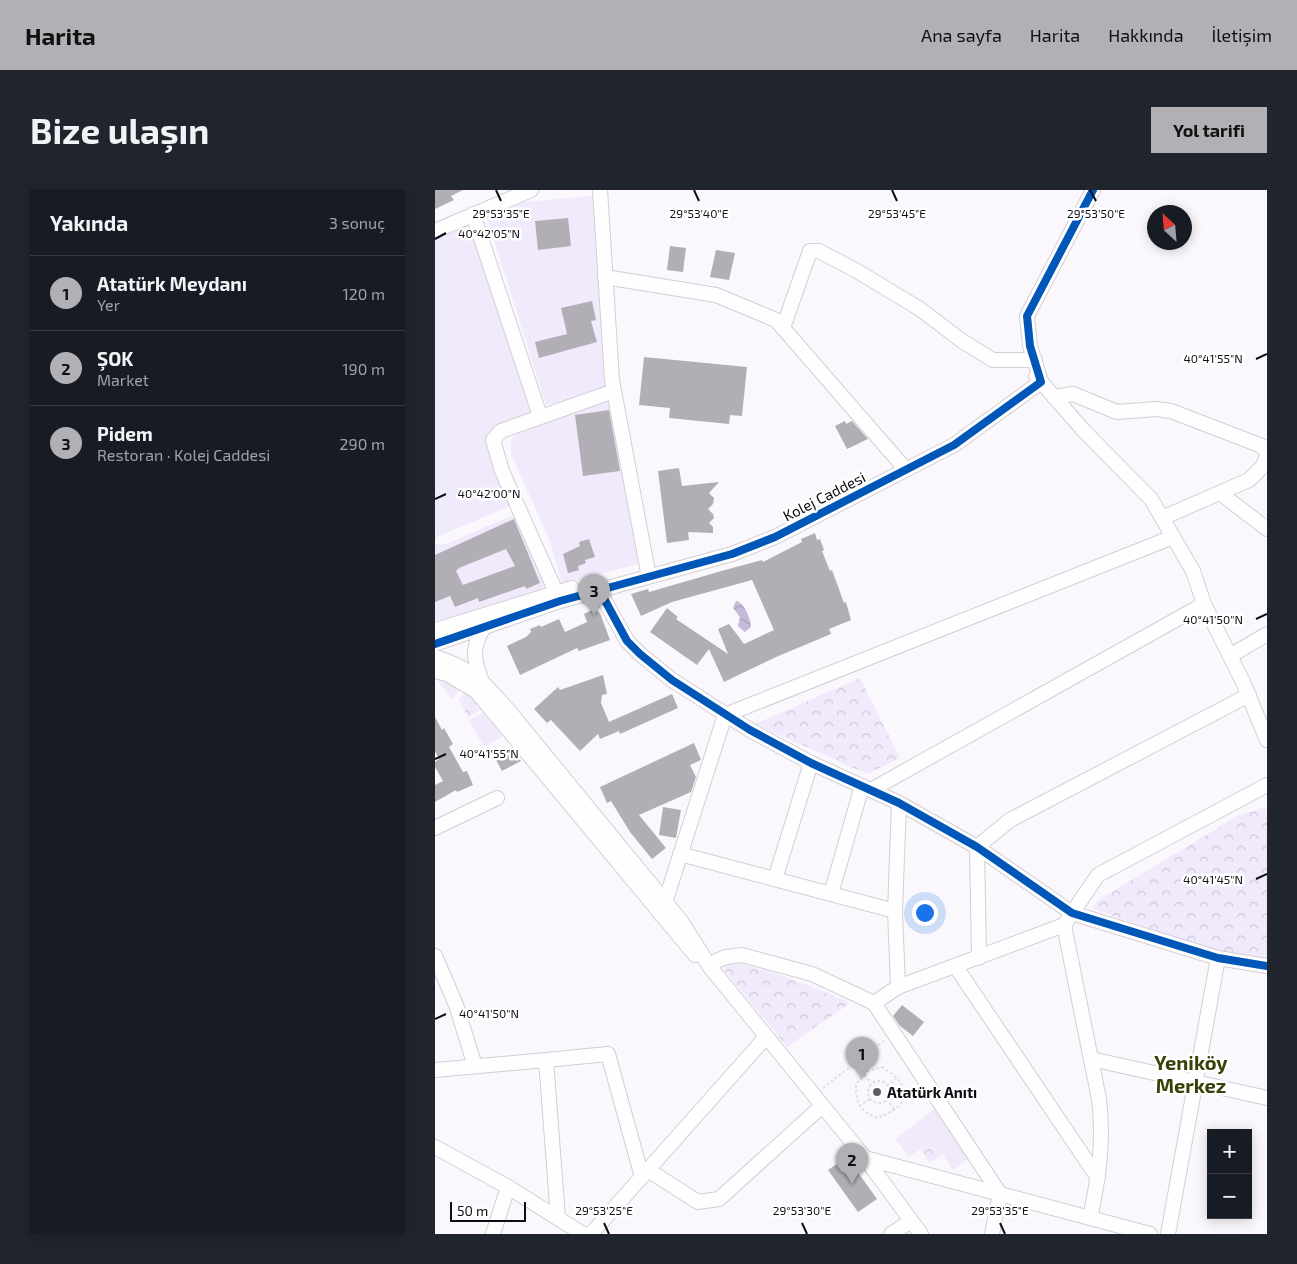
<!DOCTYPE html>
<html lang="tr">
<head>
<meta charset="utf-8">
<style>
  body { margin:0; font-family:"Exo 2",sans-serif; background:#20242c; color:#f1f3f6 }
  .controls { position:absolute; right:15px; bottom:15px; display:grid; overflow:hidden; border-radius:0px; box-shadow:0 2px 12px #0003 }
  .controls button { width:45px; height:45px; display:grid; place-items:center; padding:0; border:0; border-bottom:1px solid #363941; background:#171b24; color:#f1f3f6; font:25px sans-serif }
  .compass { position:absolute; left:712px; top:15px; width:45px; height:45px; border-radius:50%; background:#171b24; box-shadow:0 2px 12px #0003; rotate:334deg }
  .scale { position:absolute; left:15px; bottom:12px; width:76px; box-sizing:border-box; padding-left:5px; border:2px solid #0f0d13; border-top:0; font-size:14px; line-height:18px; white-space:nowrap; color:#0f0d13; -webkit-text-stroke:4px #fff; paint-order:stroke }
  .you { position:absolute; left:489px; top:722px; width:18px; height:18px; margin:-12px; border:4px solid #fff; border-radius:50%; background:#1a73e8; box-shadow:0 0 0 8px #1a73e833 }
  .badge { display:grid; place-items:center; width:32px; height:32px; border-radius:50%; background:#b0b0b5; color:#111; font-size:16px; font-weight:700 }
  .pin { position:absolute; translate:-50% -41px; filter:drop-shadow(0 1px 2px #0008) }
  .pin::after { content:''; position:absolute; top:26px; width:18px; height:15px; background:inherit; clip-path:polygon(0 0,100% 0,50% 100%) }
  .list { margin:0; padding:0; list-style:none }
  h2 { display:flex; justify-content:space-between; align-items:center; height:65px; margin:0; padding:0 20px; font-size:21px }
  h2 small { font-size:16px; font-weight:400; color:#9ea1a6 }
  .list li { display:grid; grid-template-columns:32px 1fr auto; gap:15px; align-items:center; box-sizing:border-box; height:75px; padding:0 20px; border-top:1px solid #363941 }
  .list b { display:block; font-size:19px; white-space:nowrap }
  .list p { margin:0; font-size:16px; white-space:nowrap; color:#9ea1a6 }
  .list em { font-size:16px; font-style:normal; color:#9ea1a6 }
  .map { position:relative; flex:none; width:832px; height:1044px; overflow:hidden; border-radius:0px }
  header { display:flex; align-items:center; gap:30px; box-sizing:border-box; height:70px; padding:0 25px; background:#b0b0b5; color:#111 }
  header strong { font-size:24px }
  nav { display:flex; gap:28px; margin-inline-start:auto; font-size:18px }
  .intro { display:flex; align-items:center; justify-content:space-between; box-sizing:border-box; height:120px; padding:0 30px }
  h1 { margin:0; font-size:35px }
  .button { padding:12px 22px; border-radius:0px; background:#b0b0b5; color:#111; font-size:18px; font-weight:700 }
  main { display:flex; gap:30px; padding:0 30px }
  aside { flex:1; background:#171b24; border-radius:0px; box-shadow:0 2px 12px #0003 }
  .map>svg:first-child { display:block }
  .green { fill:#f1eafc }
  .park { fill:url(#park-crowns) }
  .water { fill:url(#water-waves) }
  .building { fill:#b1afb5; fill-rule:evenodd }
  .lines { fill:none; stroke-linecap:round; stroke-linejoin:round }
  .minor-casing { stroke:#d1cfd5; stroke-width:16 }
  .path { stroke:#dededf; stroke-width:2; stroke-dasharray:2.5 2.5; stroke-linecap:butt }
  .minor { stroke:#fefeff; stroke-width:14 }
  .cycleway-casing { stroke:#fff; stroke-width:11 }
  .cycleway { stroke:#0057b8; stroke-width:8 }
  .ticks { fill:none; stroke:#0f0d13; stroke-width:2 }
  .poi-dot { fill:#615f65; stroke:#fff; stroke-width:2 }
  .labels { text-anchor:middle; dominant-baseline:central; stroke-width:5; stroke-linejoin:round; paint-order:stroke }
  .street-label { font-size:15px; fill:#0f0d13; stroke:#fff }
  .poi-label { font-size:15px; font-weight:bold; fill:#0f0d13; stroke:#fff; text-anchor:start }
  .district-label { font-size:20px; font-weight:bold; fill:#364207; stroke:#fff }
  .ticks-label { font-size:12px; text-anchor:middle; fill:#0f0d13; stroke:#fff; stroke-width:5; stroke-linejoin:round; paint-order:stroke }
</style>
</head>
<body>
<header>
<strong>Harita</strong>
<nav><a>Ana sayfa</a><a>Harita</a><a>Hakkında</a><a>İletişim</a></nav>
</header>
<div class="intro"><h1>Bize ulaşın</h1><a class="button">Yol tarifi</a></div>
<main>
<aside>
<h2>Yakında<small>3 sonuç</small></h2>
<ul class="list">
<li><span class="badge">1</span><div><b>Atatürk Meydanı</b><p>Yer</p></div><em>120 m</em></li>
<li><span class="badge">2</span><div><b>ŞOK</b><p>Market</p></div><em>190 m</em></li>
<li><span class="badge">3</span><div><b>Pidem</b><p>Restoran · Kolej Caddesi</p></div><em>290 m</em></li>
</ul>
</aside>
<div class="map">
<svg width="832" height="1044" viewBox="0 0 832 1044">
  <defs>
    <pattern id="park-crowns" width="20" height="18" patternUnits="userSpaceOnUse" patternTransform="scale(1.25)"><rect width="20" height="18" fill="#f1eafc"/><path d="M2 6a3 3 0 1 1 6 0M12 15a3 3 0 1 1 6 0" fill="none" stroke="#cdc8d7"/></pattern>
    <pattern id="water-waves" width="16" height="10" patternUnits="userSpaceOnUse" patternTransform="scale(1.25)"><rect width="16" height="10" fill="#c5bada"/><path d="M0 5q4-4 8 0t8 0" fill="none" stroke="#a89fba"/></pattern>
  </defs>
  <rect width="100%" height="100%" fill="#faf8fd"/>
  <g class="green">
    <path d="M170,5L182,198L111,215L50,22L67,14Z"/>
    <path d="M36,28L101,223L62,251L85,301V312L4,346L0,351V47Z"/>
    <path d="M172,211L179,213L207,373L127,394L115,351L76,264V250L82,241Z"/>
    <path d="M85,322L117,393L105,400L76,411L73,410L0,431V353L3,355L11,354Z"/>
    <path d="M3,485L26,499L17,509L0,487Z"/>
    <path d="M52,520L67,547L49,557L34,530Z"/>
    <path d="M500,919L535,968L518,980L498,950L474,967L460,949Z"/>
  </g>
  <g class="park">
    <path d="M425,488L465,568L432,584L320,534Z"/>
    <path d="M31,501L50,518L33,527L24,510Z"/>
    <path d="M827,618L832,619V769L774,759L658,719L662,711L804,625Z"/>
    <path d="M289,771C337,779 372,794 415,813L352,857L290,781Z"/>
    <path d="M498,950L508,965L495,973L485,960Z"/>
  </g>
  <path class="water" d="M301,411C309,412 316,429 316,437L310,442L303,436L305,427L298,418Z"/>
  <g class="building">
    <path d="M0,0H28L16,6L19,10L0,19Z"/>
    <path d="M133,28L136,56L103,60L100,31Z"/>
    <path d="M235,56L251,58L248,82L232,80Z"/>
    <path d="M281,60L300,63L294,90L275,87Z"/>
    <path d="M157,111L161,130L156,131L162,152L104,168L100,152L132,144L126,118Z"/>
    <path d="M209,167L312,177L307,226L295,225L294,234L234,228L235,218L204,215Z"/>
    <path d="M174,220L185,281L148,286L140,225Z"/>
    <path d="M410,231L411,234L417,231L433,249L412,259L400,236Z"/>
    <path d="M244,278L247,296L284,292L274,303L279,308L278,314L273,319L278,324L279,328L274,333L278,337V343L253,342L254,350L232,353L223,281Z"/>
    <path d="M79,329L105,393L91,399L90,396L44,412L43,408L20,417L15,406L0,412V365ZM71,359L80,376L28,395L21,381L24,378Z"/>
    <path d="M380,343L382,350L385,349L389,360L387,361L395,381L397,380L409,413L411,412L416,430L394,439L396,444L341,467L289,492L274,459L262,475L215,442L232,418L243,427L241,429L293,464L283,439L294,434L309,454L339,440L317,390L237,412L206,426L196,404L213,399L214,402L290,380L327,370L328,372L367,352L366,349Z"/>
    <path d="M154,349L160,367L150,370L151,373L143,376L144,380L133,383L128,364L145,356L144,352Z"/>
    <path d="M159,419L165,423L175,450L144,461L142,458L85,485L72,456L91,447L96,442L95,439L105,435L106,437L124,429L130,442L152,432L149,424Z"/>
    <path d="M168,485L172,504L167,505L166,513L174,532L237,504L243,518L185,544L184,541L165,549L163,544L145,561L116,530L112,533L99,519L123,497L125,500Z"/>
    <path d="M0,527L7,540L9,538L18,554L14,557L28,582L32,581L38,595L22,602L21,600L0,612V595L8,591L0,577V572L4,569L0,561Z"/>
    <path d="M259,553L266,570L255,575L261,587L256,602L204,625L231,658L217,669L195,642L176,611L172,613L165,597Z"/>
    <path d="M78,559L86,571L67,581L60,568Z"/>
    <path d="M228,617L246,620L241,648L224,645Z"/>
    <path d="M467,815L489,832L478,846L465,836L458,826Z"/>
    <path d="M412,967L442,1009L423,1022L393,980Z"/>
  </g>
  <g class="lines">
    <defs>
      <g id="minor">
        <path d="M165,0L177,190L213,382"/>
        <path d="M38,24L105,226"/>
        <path d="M0,41L96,0"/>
        <path d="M170,87L281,105L341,130L466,274"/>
        <path d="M348,138L375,61H384L422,81L485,119L527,151L558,170H600"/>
        <path d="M601,186L649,241L716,309L758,381L769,414L808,492L832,550"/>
        <path d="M619,207L638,204L682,222L721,219L736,221L827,256L832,263"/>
        <path d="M785,303L832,339"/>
        <path d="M727,328L814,290L828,276L832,266"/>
        <path d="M160,393L192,451L205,464L237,490L315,540L376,573L464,613L542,657L637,723L783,768L832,776"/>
        <path d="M121,402L67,281L58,250L66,241L179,201"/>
        <path d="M0,440L137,398"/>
        <path d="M0,454L125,411L297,364L340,347L519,255L606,192L595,156L592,126L658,0"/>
        <path d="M795,466L832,444"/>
        <path d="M0,467C38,479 49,492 74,521L246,731L275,777L430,968L486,1044"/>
        <path d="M0,481L12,484L41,501L260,765"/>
        <path d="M46,489C38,467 37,457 49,437"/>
        <path d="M436,600L769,414"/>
        <path d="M0,638L62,608"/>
        <path d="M245,664L460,721"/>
        <path d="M340,689L376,573"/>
        <path d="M396,704L427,596"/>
        <path d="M226,725L290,525L738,347"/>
        <path d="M629,735L664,909C669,952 664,986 655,1028"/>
        <path d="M0,766L21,815L40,876"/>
        <path d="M544,768L542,657L575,630L814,505"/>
        <path d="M275,777L281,771L291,767L307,765L377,784L439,813L565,1004L557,1044"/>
        <path d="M521,777L663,988"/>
        <path d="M463,797L460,721L464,613"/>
        <path d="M439,813L463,797L629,735L663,685L832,595"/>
        <path d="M656,869L832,908"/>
        <path d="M111,870L173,864L207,987"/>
        <path d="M0,880L111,870L123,1028"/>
        <path d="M0,957L73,997L148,1044"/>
        <path d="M430,968L715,1044"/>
        <path d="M213,980L263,1012L284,1009L387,916"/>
        <path d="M58,1044L73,997"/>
        <path d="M156,1044L331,847"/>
        <path d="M456,1044L476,1031"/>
        <path d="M733,1044L783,768"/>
      </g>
    </defs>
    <use href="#minor" class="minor-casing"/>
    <g class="path">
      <path d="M420,873L436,893"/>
      <path d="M447,877C478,896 477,916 442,928C426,922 420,912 421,894L433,881Z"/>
      <circle cx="444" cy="902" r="11"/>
      <path d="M452,896L461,889"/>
      <path d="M388,898L450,850"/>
      <path d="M452,909L460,921"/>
      <path d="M424,916L435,909"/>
    </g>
    <use href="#minor" class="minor"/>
    <defs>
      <g id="cycleway">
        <path d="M160,392L192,451L205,464L237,490L315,540L376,573L464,613L542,657L637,723L783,768L832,776"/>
        <path d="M0,454L125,411L297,364L340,347L519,255L606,192L595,156L592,126L658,0"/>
      </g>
    </defs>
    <use href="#cycleway" class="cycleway-casing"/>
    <use href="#cycleway" class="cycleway"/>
  </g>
  <path class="ticks" d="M61,0L66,11M259,0L264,11M457,0L462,11M655,0L661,11M0,49L11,43M821,169L832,164M0,309L11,304M821,429L832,424M0,569L11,564M821,689L832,684M0,829L11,824M169,1033L174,1044M367,1033L372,1044M565,1033L570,1044"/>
  <circle class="poi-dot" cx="442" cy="902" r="5"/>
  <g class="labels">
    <g class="street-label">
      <text transform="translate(389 306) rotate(-27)">Kolej Caddesi</text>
    </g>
    <g class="poi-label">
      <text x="452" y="902">Atatürk Anıtı</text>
    </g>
    <g class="district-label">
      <text x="756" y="872">Yeniköy<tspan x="756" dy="23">Merkez</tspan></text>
    </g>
  </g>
  <g class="ticks-label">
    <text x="66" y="28">29°53'35"E</text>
    <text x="264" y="28">29°53'40"E</text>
    <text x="462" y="28">29°53'45"E</text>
    <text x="661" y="28">29°53'50"E</text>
    <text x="54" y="48">40°42'05"N</text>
    <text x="778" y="173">40°41'55"N</text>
    <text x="54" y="308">40°42'00"N</text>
    <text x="778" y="434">40°41'50"N</text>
    <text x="54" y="568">40°41'55"N</text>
    <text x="778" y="694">40°41'45"N</text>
    <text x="54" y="828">40°41'50"N</text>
    <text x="169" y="1025">29°53'25"E</text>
    <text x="367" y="1025">29°53'30"E</text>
    <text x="565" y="1025">29°53'35"E</text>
  </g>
</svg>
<div class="controls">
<button>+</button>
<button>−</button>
</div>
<svg class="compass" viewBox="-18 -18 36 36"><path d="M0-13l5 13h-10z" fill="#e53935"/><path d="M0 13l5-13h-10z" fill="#9ea1a6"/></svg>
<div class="scale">50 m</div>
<div class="you"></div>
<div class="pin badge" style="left:427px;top:888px">1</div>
<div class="pin badge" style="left:417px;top:994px">2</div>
<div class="pin badge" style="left:159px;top:425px">3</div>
</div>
</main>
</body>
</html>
